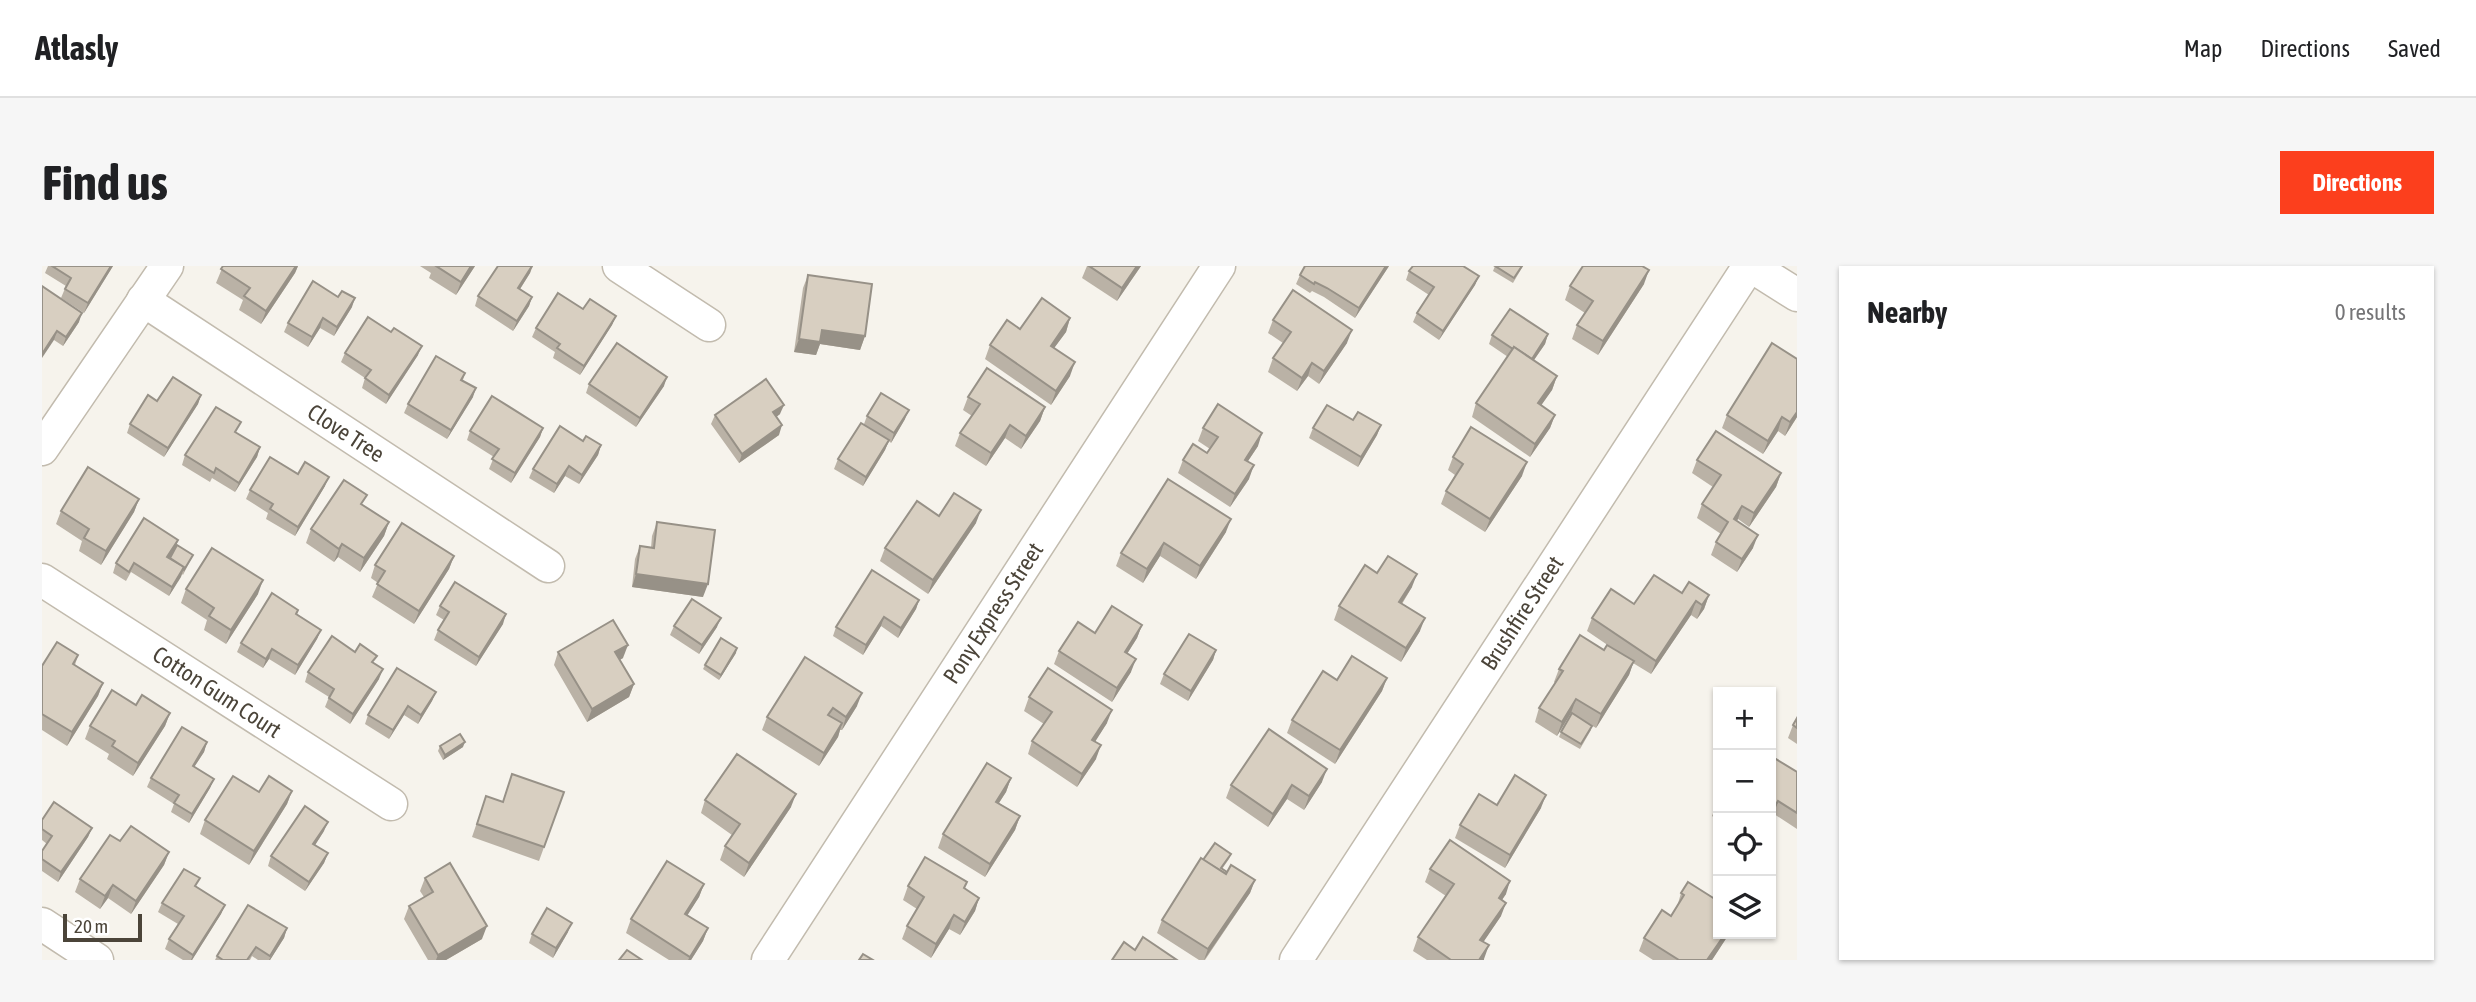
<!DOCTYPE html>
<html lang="en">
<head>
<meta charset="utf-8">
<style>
  body { margin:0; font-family:"Asap Condensed",sans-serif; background:#f6f6f6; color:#202124 }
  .controls { position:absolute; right:21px; bottom:21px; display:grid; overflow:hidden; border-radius:0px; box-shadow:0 2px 5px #0004 }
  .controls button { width:63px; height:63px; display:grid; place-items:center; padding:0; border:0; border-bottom:2px solid #e0e0e0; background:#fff; color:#202124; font:35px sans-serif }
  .scale { position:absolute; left:21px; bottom:18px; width:79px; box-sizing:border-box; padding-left:7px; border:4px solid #4b4439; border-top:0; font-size:19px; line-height:24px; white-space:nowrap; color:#4b4439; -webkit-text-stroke:5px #fff; paint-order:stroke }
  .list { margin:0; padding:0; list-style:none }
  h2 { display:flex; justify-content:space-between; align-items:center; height:91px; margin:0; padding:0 28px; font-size:30px }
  h2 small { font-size:23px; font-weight:400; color:#757577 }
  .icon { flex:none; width:38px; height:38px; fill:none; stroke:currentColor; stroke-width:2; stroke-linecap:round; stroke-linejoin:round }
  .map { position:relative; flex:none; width:1755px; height:694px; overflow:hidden; border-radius:0px }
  header { display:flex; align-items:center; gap:42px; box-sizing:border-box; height:98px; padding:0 35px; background:#fff; border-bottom:2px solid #e0e0e0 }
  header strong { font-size:33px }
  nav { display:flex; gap:38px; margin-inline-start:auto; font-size:24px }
  .intro { display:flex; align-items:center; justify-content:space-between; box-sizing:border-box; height:168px; padding:0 42px }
  h1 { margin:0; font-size:49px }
  .button { padding:18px 32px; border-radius:0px; background:#fc3f1d; color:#fff; font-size:24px; font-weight:700 }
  main { display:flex; gap:42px; padding:0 42px }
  aside { flex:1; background:#fff; border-radius:0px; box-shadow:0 2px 5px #0004 }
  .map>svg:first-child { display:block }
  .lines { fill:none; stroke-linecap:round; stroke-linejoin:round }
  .minor-casing { stroke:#c2bbae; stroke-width:35 }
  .minor { stroke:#fff; stroke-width:32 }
  .wall { fill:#bab2a6 }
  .shaded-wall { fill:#979187 }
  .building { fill:#d8cfc1; stroke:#979187; stroke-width:2 }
  .labels { text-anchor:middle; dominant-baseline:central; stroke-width:7; stroke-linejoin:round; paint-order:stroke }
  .street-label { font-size:23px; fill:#4b4439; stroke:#fff }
</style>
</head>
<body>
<header>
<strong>Atlasly</strong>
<nav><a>Map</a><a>Directions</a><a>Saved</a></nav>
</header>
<div class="intro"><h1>Find us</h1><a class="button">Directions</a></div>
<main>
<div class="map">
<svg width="1755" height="694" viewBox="0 0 1755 694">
  <rect width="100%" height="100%" fill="#f6f3ec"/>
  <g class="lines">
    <defs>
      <g id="minor">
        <path d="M577,0L667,59"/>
        <path d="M1709,0L1755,29"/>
        <path d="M101,34L506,300"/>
        <path d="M0,183L125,0"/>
        <path d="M0,314L349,538"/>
        <path d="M0,658L55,694"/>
        <path d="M726,694L1177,0"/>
        <path d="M1254,694L1707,0"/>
      </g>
    </defs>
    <use href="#minor" class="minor-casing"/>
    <use href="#minor" class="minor"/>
  </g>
  <g class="wall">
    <path d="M6,0H71L42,47L19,32L24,20L3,7Z"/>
    <path d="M181,0H256L253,7L219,58L197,44L201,34L174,17Z"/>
    <path d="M378,0H433L414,29L387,12L389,7Z"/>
    <path d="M456,0H491L488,7L478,23L490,31L487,40L471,65L433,40L436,30Z"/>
    <path d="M1045,0H1099L1075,35L1040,12Z"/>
    <path d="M1347,0L1313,52L1282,31L1270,25L1268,27L1254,18L1258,9Z"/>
    <path d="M1453,0H1481L1471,17L1451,5Z"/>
    <path d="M1367,5L1437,10L1433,19L1397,74L1371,56L1375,47L1387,29L1364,14Z"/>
    <path d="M766,9L823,70L818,84L778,78L774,89L752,86L761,22Z"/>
    <path d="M1602,18L1556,89L1530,73L1535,59L1543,47L1523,34L1528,20Z"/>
    <path d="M0,20L37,56L21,80L12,74Z"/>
    <path d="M310,41L292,70L278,62L266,81L242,66L246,57Z"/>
    <path d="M541,43L574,50L570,59L538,109L511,92L513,86L490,71L494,62Z"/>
    <path d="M1028,52L1024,66L1012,82L1028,110L1009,139L943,93L948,79L978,63Z"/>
    <path d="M1231,54L1305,77L1277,118L1266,110L1255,125L1226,106L1231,92L1241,77L1226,67Z"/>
    <path d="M1506,68L1503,78L1492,94L1515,110L1510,124L1499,139L1513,149L1508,162L1488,191L1430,151L1434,137L1466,91L1447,78L1450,69Z"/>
    <path d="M303,87L376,89L344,138L320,122L323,112L299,96Z"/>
    <path d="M423,107L421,114L431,131L405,173L362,147L366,138Z"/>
    <path d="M547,118L622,120L594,161L544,127Z"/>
    <path d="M159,129L156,138L122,191L85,167L88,158L115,135Z"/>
    <path d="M926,131L1003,141L998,155L979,183L963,172L944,200L913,180L918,167L930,150L921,144Z"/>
    <path d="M738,148L734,151L737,169L697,197L669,158L673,149Z"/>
    <path d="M1685,149L1755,151L1743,170L1736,165L1721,188L1680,162Z"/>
    <path d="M825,150L863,153L849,177L847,175L843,184L821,220L792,203L796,193L822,158Z"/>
    <path d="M1311,154L1339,159L1335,169L1316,201L1267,172L1271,162Z"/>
    <path d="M501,162L498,171L469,217L447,203L452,191L425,174L428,165Z"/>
    <path d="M1161,162L1216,180L1206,195L1207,213L1188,241L1136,207L1141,194L1165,187L1168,183L1156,175Z"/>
    <path d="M194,167L218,181L215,191L193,226L170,212L168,216L140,199L143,189Z"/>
    <path d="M541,175L559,179L556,189L537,218L523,210L512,227L487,212L491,203Z"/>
    <path d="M1411,191L1480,210L1443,266L1399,238L1404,225L1413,209L1406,204Z"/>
    <path d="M1655,194L1739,207L1734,221L1707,261L1696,253L1694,255L1711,282L1695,306L1669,289L1674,276L1679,268L1655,252L1660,238L1671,221L1650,207Z"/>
    <path d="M256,208L283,220L253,270L224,253L226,247L204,233L208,224Z"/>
    <path d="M1126,213L1184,266L1154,313L1118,290L1101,317L1074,300L1079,287Z"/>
    <path d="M97,233L92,246L59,299L37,285L40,275L14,258L19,245Z"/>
    <path d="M321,239L347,256L342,270L318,306L296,291L292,296L264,277L269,263Z"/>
    <path d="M897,250L934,257L886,328L838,295L843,282Z"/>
    <path d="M615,256L661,331L590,321L593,293L598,280L609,282L610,270Z"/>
    <path d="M136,274L133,283L127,292L151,289L141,309L140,308L127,330L89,306L84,315L71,307L74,297Z"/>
    <path d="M412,290L407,303L372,358L330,331L336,317L329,312L333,299Z"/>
    <path d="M1335,307L1370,321L1360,338L1378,365L1359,396L1292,354L1297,340Z"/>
    <path d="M144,323L216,328L184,378L162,364L165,354L139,337Z"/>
    <path d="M1640,327L1667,329L1662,343L1655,353L1649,349L1609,408L1591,397L1587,409L1554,462L1529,447L1515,470L1493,456L1497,442L1513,417L1512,416L1517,403L1562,384L1567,380L1545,365L1550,352L1592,338Z"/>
    <path d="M877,334L874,343L856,372L839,360L821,389L791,370L794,361Z"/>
    <path d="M398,340L461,358L434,400L392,374L396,364L402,354L394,349Z"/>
    <path d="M256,344L255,348L279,364L275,373L253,409L227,393L221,402L195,386L199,377Z"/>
    <path d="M1100,359L1095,372L1085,388L1089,406L1070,436L1012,398L1017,385L1053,367Z"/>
    <path d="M632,360L675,361L657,388L628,369Z"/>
    <path d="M1174,384L1171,394L1146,435L1118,418L1122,408Z"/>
    <path d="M516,386L581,392L578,394L592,418L587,431L545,456L512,399Z"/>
    <path d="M694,387L677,414L661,403L663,399Z"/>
    <path d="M36,389L33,399L61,417L56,430L25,480L0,464V400Z"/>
    <path d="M763,391L815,440L800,464H798L796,471L777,500L720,464L725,451Z"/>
    <path d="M332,398L337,413L308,458L283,441L287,431L263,416L266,406Z"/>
    <path d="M1345,412L1340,425L1293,498L1245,467L1250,454L1295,414Z"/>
    <path d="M394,426L390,435L376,458L362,449L347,473L323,458L326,449Z"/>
    <path d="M987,431L1065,457L1053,475L1054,493L1035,521L986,488L990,475L1002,458L982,445Z"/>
    <path d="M94,439L128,447L123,460L91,510L65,493L67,488L43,473L48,460Z"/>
    <path d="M1755,452V478L1746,472L1751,459Z"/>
    <path d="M1549,464L1538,483L1517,471L1519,466Z"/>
    <path d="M165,476L162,486L152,501L172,513L168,522L147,557L129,546L132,538L105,521L109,512Z"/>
    <path d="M398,480L421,481L401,494L396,485Z"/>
    <path d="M1729,490L1755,506V563L1732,548L1729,553Z"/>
    <path d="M969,512L964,526L957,537L978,550L973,564L943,611L896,582L901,568Z"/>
    <path d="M1280,516L1262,544L1245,533L1226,561L1184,532L1189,519Z"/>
    <path d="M250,525L245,538L207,599L158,568L163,554L217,526Z"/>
    <path d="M522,526L497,595L430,571L444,530L460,536Z"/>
    <path d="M663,534L749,541L702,611L678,594L683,580L690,569L659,547Z"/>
    <path d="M1676,535V554L1670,550Z"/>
    <path d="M1455,539L1499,542L1463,602L1413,572L1418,559Z"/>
    <path d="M0,554L50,562L46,571L16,616L0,605V585L5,578L0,574Z"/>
    <path d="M282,565L273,579L286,587L282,597L263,625L226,600L229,590Z"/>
    <path d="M78,575L127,586L122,599L89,648L66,632L58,643L33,626L38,613Z"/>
    <path d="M1189,588L1187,593L1180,603L1185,606L1213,614L1208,627L1163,694H1157L1115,667L1120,654L1161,594Z"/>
    <path d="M1388,603L1464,628L1460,634L1459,650L1441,676L1442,694H1385L1371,685L1376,671L1404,630L1383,616Z"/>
    <path d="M383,612L440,673L404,694H386L362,653L367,640L382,631L378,625Z"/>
    <path d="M1646,616L1676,668H1687L1670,694H1611L1597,685L1602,672L1629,650L1635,641L1639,627Z"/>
    <path d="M662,618L657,631L645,649L666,662L661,675L649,694H627L584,667L589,653Z"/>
    <path d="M866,620L923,623L937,632L933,645L918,669L907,663L889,692L860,673L865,660L875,643L861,634Z"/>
    <path d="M155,621L183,639L179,648L150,694H141L123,683L127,673L136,658L116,646L120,637Z"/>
    <path d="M245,662L242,672L228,694H216L210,690L208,694H173L175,690Z"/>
    <path d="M526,666L511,692L487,677L490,668Z"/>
  </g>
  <g class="shaded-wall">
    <path d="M69,0H71L42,47L46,37Z"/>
    <path d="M254,0H256L253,7L219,58L224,45Z"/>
    <path d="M429,0H433L414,29L419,16Z"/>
    <path d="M490,0L488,7L473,31L476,22Z"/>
    <path d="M1095,0H1099L1075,35L1080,22Z"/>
    <path d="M1344,0H1347L1313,52L1317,42Z"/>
    <path d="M1607,4L1602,18L1556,89L1561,75Z"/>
    <path d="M1437,10L1433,19L1397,74L1401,65Z"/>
    <path d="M490,31L487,40L471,65L475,55Z"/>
    <path d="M313,32L310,41L292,70L295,61Z"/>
    <path d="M40,47L37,56L21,80L24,71Z"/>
    <path d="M574,50L570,59L538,109L542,100Z"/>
    <path d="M281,52L278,62L266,81L270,71Z"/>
    <path d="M1028,52L1024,66L1004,93L1009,80Z"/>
    <path d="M780,64L823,70L818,84L778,78L774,89L752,86L757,73Z"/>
    <path d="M1310,64L1305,77L1277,118L1282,105Z"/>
    <path d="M15,65L12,74L0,92V88Z"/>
    <path d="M1506,68L1503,78L1485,104L1488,95Z"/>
    <path d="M380,80L376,89L344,138L347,129Z"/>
    <path d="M1033,96L1028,110L1009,139L1014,125Z"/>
    <path d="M1270,97L1266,110L1255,125L1260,112Z"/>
    <path d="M1515,110L1510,124L1491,151L1496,137Z"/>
    <path d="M625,111L622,120L594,161L598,152Z"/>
    <path d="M434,122L431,131L405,173L409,164Z"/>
    <path d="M159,129L156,138L122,191L126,182Z"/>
    <path d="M742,139L738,148L728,156L731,146Z"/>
    <path d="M1003,141L998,155L979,183L984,170Z"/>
    <path d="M867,144L863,153L849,177L852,167Z"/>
    <path d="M1755,146V151L1743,170L1748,156Z"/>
    <path d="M1513,149L1508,162L1488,191L1493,178Z"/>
    <path d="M1740,151L1736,165L1721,188L1726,175Z"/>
    <path d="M740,159L737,169L697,197L700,188Z"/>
    <path d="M968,159L963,172L944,200L949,187Z"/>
    <path d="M1339,159L1335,169L1316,201L1319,191Z"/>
    <path d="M501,162L498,171L469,217L473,207Z"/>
    <path d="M1220,167L1216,180L1198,207L1203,194Z"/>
    <path d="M847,174L843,184L821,220L824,211Z"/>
    <path d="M559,179L556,189L537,218L540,209Z"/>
    <path d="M218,181L215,191L193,226L197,217Z"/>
    <path d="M1485,196L1480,210L1443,266L1448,253Z"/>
    <path d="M1212,199L1207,213L1188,241L1193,228Z"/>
    <path d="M527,200L523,210L512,227L515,218Z"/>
    <path d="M1739,207L1734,221L1707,261L1712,247Z"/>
    <path d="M287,211L283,220L253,270L256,261Z"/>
    <path d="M97,233L92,246L59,299L64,285Z"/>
    <path d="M1700,240L1696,253L1687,267L1692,253Z"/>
    <path d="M939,244L934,257L886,328L891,314Z"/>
    <path d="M1189,253L1184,266L1154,313L1158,300Z"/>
    <path d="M347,256L342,270L318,306L322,292Z"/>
    <path d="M1716,269L1711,282L1695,306L1700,293Z"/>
    <path d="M136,274L133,283L122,300L125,291Z"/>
    <path d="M1122,277L1118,290L1101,317L1105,303Z"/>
    <path d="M300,278L296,291L292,296L297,283Z"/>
    <path d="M412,290L407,303L372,358L377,345Z"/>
    <path d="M142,301L139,311L127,330L130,321Z"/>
    <path d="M594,308L666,318L661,331L590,321Z"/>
    <path d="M1375,308L1370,321L1352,349L1357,336Z"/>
    <path d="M221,314L216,328L184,378L189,364Z"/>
    <path d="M1667,329L1662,343L1655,353L1660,339Z"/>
    <path d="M877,334L874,343L856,372L859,362Z"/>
    <path d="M1654,335L1649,349L1609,408L1614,395Z"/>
    <path d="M464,348L461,358L434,400L437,391Z"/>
    <path d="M842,351L839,360L821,389L824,379Z"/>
    <path d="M679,352L675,361L657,388L660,379Z"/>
    <path d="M1383,352L1378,365L1359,396L1364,382Z"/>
    <path d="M1100,359L1095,372L1078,399L1083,386Z"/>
    <path d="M279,364L275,373L253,409L256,399Z"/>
    <path d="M586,379L581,392L568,399L573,386Z"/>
    <path d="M695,382L694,387L677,414L679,409Z"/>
    <path d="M230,383L227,393L221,402L224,393Z"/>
    <path d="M1174,384L1171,394L1146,435L1149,425Z"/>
    <path d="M1094,393L1089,406L1070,436L1075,422Z"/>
    <path d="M1592,395L1587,409L1554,462L1559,448Z"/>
    <path d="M341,403L337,413L308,458L311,448Z"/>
    <path d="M1345,412L1340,425L1293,498L1298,484Z"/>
    <path d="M61,417L56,430L25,480L30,466Z"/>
    <path d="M592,418L587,431L545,456L550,443Z"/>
    <path d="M394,426L390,435L376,458L379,449Z"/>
    <path d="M820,427L815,440L800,464L804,451Z"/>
    <path d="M1534,433L1529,447L1515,470L1520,456Z"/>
    <path d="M366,440L362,449L347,473L351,464Z"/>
    <path d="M1070,444L1065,457L1046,487L1050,474Z"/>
    <path d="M128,447L123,460L91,510L96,497Z"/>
    <path d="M800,457L796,471L777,500L782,487Z"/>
    <path d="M165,476L162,486L147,509L151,500Z"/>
    <path d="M423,476L421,481L401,494L403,489Z"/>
    <path d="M1059,479L1054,493L1035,521L1040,508Z"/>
    <path d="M1285,503L1280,516L1262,544L1267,530Z"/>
    <path d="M969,512L964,526L949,549L954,536Z"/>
    <path d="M172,513L168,522L147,557L150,548Z"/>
    <path d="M1250,519L1245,533L1226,561L1231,548Z"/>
    <path d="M250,525L245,538L207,599L212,585Z"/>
    <path d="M754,528L749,541L702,611L707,597Z"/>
    <path d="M1504,529L1499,542L1463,602L1468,589Z"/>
    <path d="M1736,535L1732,548L1729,553V547Z"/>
    <path d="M978,550L973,564L943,611L948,598Z"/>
    <path d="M286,556L282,565L268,587L271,578Z"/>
    <path d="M50,562L46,571L16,616L19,606Z"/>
    <path d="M127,586L122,599L89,648L94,635Z"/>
    <path d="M286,587L282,597L263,625L267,616Z"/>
    <path d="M1213,614L1208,627L1162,694L1166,683Z"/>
    <path d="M1468,615L1464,628L1452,645L1457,632Z"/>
    <path d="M662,618L657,631L638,661L643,648Z"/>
    <path d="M71,619L66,632L58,643L63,630Z"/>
    <path d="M937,632L933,645L918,669L923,656Z"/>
    <path d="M1464,637L1459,650L1434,687L1438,674Z"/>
    <path d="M183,639L179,648L150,694H149L151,689Z"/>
    <path d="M912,649L907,663L889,692L894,678Z"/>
    <path d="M530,657L526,666L511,692L514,682Z"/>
    <path d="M445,660L440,673L404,694H394L396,689Z"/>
    <path d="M245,662L242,672L228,694H227Z"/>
    <path d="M666,662L661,675L649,694H646Z"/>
    <path d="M1683,668H1687L1670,694H1665Z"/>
    <path d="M1447,679L1442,693V694H1437Z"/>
  </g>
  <g class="building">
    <path d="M10,0H69L46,37L23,23L29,12Z"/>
    <path d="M181,0H254L224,45L202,30L208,22L179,3Z"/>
    <path d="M394,0H429L419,16Z"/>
    <path d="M456,0H490L476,22L490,31L475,55L436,30Z"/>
    <path d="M1047,0H1095L1080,22Z"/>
    <path d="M1263,0H1344L1317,42L1285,22L1273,16L1272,18L1258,9Z"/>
    <path d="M1371,0H1421L1437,10L1401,65L1375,47L1392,21L1367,5Z"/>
    <path d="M1453,0H1480L1472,12Z"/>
    <path d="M1541,0H1600L1607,4L1561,75L1535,59L1551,35L1528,20Z"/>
    <path d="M766,9L830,18L823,70L780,64L778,76L757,73Z"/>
    <path d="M271,15L296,31L300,25L313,32L295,61L281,52L270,71L246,57Z"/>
    <path d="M0,20L40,47L24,71L15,65L0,88Z"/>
    <path d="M1251,24L1310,64L1282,105L1270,97L1260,112L1231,92L1249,66L1231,54Z"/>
    <path d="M516,27L541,43L548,33L574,50L542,100L515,82L518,78L494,62Z"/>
    <path d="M1000,32L1028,52L1009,80L1033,96L1014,125L948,79L965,54L978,63Z"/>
    <path d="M1468,43L1506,68L1490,93L1472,81L1471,83L1450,69Z"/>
    <path d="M326,51L349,66L352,62L380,80L347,129L323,112L329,104L303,87Z"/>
    <path d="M575,77L625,111L598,152L547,118Z"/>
    <path d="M1730,77L1755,93V146L1748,156L1740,151L1726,175L1685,149Z"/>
    <path d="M1472,81L1515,110L1496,137L1513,149L1493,178L1434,137Z"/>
    <path d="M394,90L423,107L419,114L434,122L409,164L366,138Z"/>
    <path d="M945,102L1003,141L984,170L968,159L949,187L918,167L938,138L926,131Z"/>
    <path d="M131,111L159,129L126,182L88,158L106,129L115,135Z"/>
    <path d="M724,113L742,139L731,146L740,159L700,188L673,149Z"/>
    <path d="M839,127L867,144L852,167L825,150Z"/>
    <path d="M450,130L501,162L473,207L450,193L457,183L428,165Z"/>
    <path d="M1176,138L1220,167L1203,194L1212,199L1193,228L1141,194L1151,178L1165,187L1176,171L1161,162Z"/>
    <path d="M1285,139L1311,154L1316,146L1339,159L1319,191L1271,162Z"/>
    <path d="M174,141L199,156L193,166L218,181L197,217L174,202L172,207L143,189Z"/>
    <path d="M819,157L847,174L824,211L796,193Z"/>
    <path d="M518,160L541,175L544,170L559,179L540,209L527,200L515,218L491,203Z"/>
    <path d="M1429,161L1485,196L1448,253L1404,225L1421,198L1411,191Z"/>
    <path d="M1674,165L1739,207L1712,247L1700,240L1692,253L1716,269L1700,293L1674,276L1686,256L1660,238L1679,209L1655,194Z"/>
    <path d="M228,191L256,208L263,196L287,211L256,261L228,243L231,238L208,224Z"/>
    <path d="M46,201L97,233L64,285L42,272L47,263L19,245Z"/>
    <path d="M1126,213L1189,253L1158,300L1122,277L1105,303L1079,287Z"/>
    <path d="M302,214L325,229L319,238L347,256L322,292L300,278L297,283L269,263Z"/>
    <path d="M912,227L939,244L891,314L843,282L875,235L897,250Z"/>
    <path d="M102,252L136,274L125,291L142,301L130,321L92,297L87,306L74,297Z"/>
    <path d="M615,256L673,264L666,318L594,308L598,280L612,282Z"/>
    <path d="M360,257L412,290L377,345L335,318L343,305L333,299Z"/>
    <path d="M135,279L151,289L142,304L141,303L142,301L128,292Z"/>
    <path d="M170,282L221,314L189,364L167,350L172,342L144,323Z"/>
    <path d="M1346,290L1375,308L1357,336L1383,352L1364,382L1297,340L1323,299L1335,307Z"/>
    <path d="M830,304L877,334L859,362L842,351L824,379L794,361Z"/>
    <path d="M1612,309L1640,327L1647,316L1667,329L1660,339L1654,335L1614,395L1550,352L1569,323L1592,338Z"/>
    <path d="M413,316L464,348L437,391L396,364L407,346L398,340Z"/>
    <path d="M230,327L256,344L254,348L279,364L256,399L230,383L224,393L199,377Z"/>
    <path d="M650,333L679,352L660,379L632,360Z"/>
    <path d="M1070,340L1100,359L1083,386L1094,393L1075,422L1017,385L1036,356L1053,367Z"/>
    <path d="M571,354L586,379L573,386L592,418L550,443L516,386Z"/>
    <path d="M1147,368L1174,384L1149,425L1122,408Z"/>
    <path d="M1538,369L1562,384L1565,379L1592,395L1559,448L1534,433L1520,456L1497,442L1521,405L1517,403Z"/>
    <path d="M290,370L313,386L318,378L335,390L330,396L341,403L311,448L287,432L292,423L266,406Z"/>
    <path d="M679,372L695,382L679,409L663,399Z"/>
    <path d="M15,376L36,389L31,398L61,417L30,466L0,448V400Z"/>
    <path d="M1310,390L1345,412L1298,484L1250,454L1281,405L1295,414Z"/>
    <path d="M763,391L820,427L804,451L791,442L786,449L800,457L782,487L725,451Z"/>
    <path d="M355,402L394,426L379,449L366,440L351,464L326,449Z"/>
    <path d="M1006,402L1070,444L1050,474L1059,479L1040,508L990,475L1010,446L987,431Z"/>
    <path d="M70,424L94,439L100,429L128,447L96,497L70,480L73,475L48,460Z"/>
    <path d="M1530,447L1550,460L1539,478L1519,466Z"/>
    <path d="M1755,452V462L1751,459Z"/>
    <path d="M140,461L165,476L151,500L172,513L150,548L132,537L137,529L109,512Z"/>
    <path d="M1227,463L1285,503L1267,530L1250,519L1231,548L1189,519Z"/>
    <path d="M418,468L423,476L403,489L398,480Z"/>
    <path d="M695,488L754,528L707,597L683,580L698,558L663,534Z"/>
    <path d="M1729,490L1755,506V547L1736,535L1729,547Z"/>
    <path d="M945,497L969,512L954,536L978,550L948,598L901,568Z"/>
    <path d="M470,508L522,526L502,581L435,558L444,530L461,536Z"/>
    <path d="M1473,509L1504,529L1468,589L1418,559L1437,528L1455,539Z"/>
    <path d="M191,510L217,526L227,510L250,525L212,585L163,554Z"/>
    <path d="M12,536L50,562L19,606L0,593V585L10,570L0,563V554Z"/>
    <path d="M263,540L286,556L271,578L286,587L267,616L229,590Z"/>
    <path d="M89,560L127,586L94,635L71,619L63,630L38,613L68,569L78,575Z"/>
    <path d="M1408,574L1468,615L1457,632L1464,637L1438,674L1447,679L1437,694H1409L1376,671L1412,618L1388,603Z"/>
    <path d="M1173,577L1189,588L1179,602L1185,606L1184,608L1161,594Z"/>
    <path d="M883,591L925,616L922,622L937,632L923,656L912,649L894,678L865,660L882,631L866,620Z"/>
    <path d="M1159,592L1184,608L1189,599L1213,614L1166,683L1120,654Z"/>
    <path d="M625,595L662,618L643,648L666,662L648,691L589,653Z"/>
    <path d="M408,597L445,660L396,689L367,640L391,626L383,612Z"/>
    <path d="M142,603L158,612L153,620L183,639L151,689L127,673L142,650L120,637Z"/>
    <path d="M1646,616L1676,635V668H1683L1665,694H1637L1602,672L1620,644L1629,650L1642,629L1639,627Z"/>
    <path d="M206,639L245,662L228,690L214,681L205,694H181L175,690Z"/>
    <path d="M505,642L530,657L514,682L490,668Z"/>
    <path d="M1101,671L1135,694H1070L1082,676L1093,684Z"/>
    <path d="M585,684L600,694H577Z"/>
    <path d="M821,688L831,694H817Z"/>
  </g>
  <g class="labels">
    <g class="street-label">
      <text transform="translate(304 167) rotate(33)">Clove Tree</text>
      <text transform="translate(951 347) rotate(-57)">Pony Express Street</text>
      <text transform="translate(1480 347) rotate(-57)">Brushfire Street</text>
      <text transform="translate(175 426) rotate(33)">Cotton Gum Court</text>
    </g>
  </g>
</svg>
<div class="controls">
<button>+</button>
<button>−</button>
<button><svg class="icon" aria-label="locate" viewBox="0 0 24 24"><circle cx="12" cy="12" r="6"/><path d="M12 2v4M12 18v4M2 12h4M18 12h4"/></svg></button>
<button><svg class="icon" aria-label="layers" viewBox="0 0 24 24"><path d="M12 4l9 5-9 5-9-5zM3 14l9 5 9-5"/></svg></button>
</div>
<div class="scale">20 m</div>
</div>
<aside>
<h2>Nearby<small>0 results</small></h2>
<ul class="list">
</ul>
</aside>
</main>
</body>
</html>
